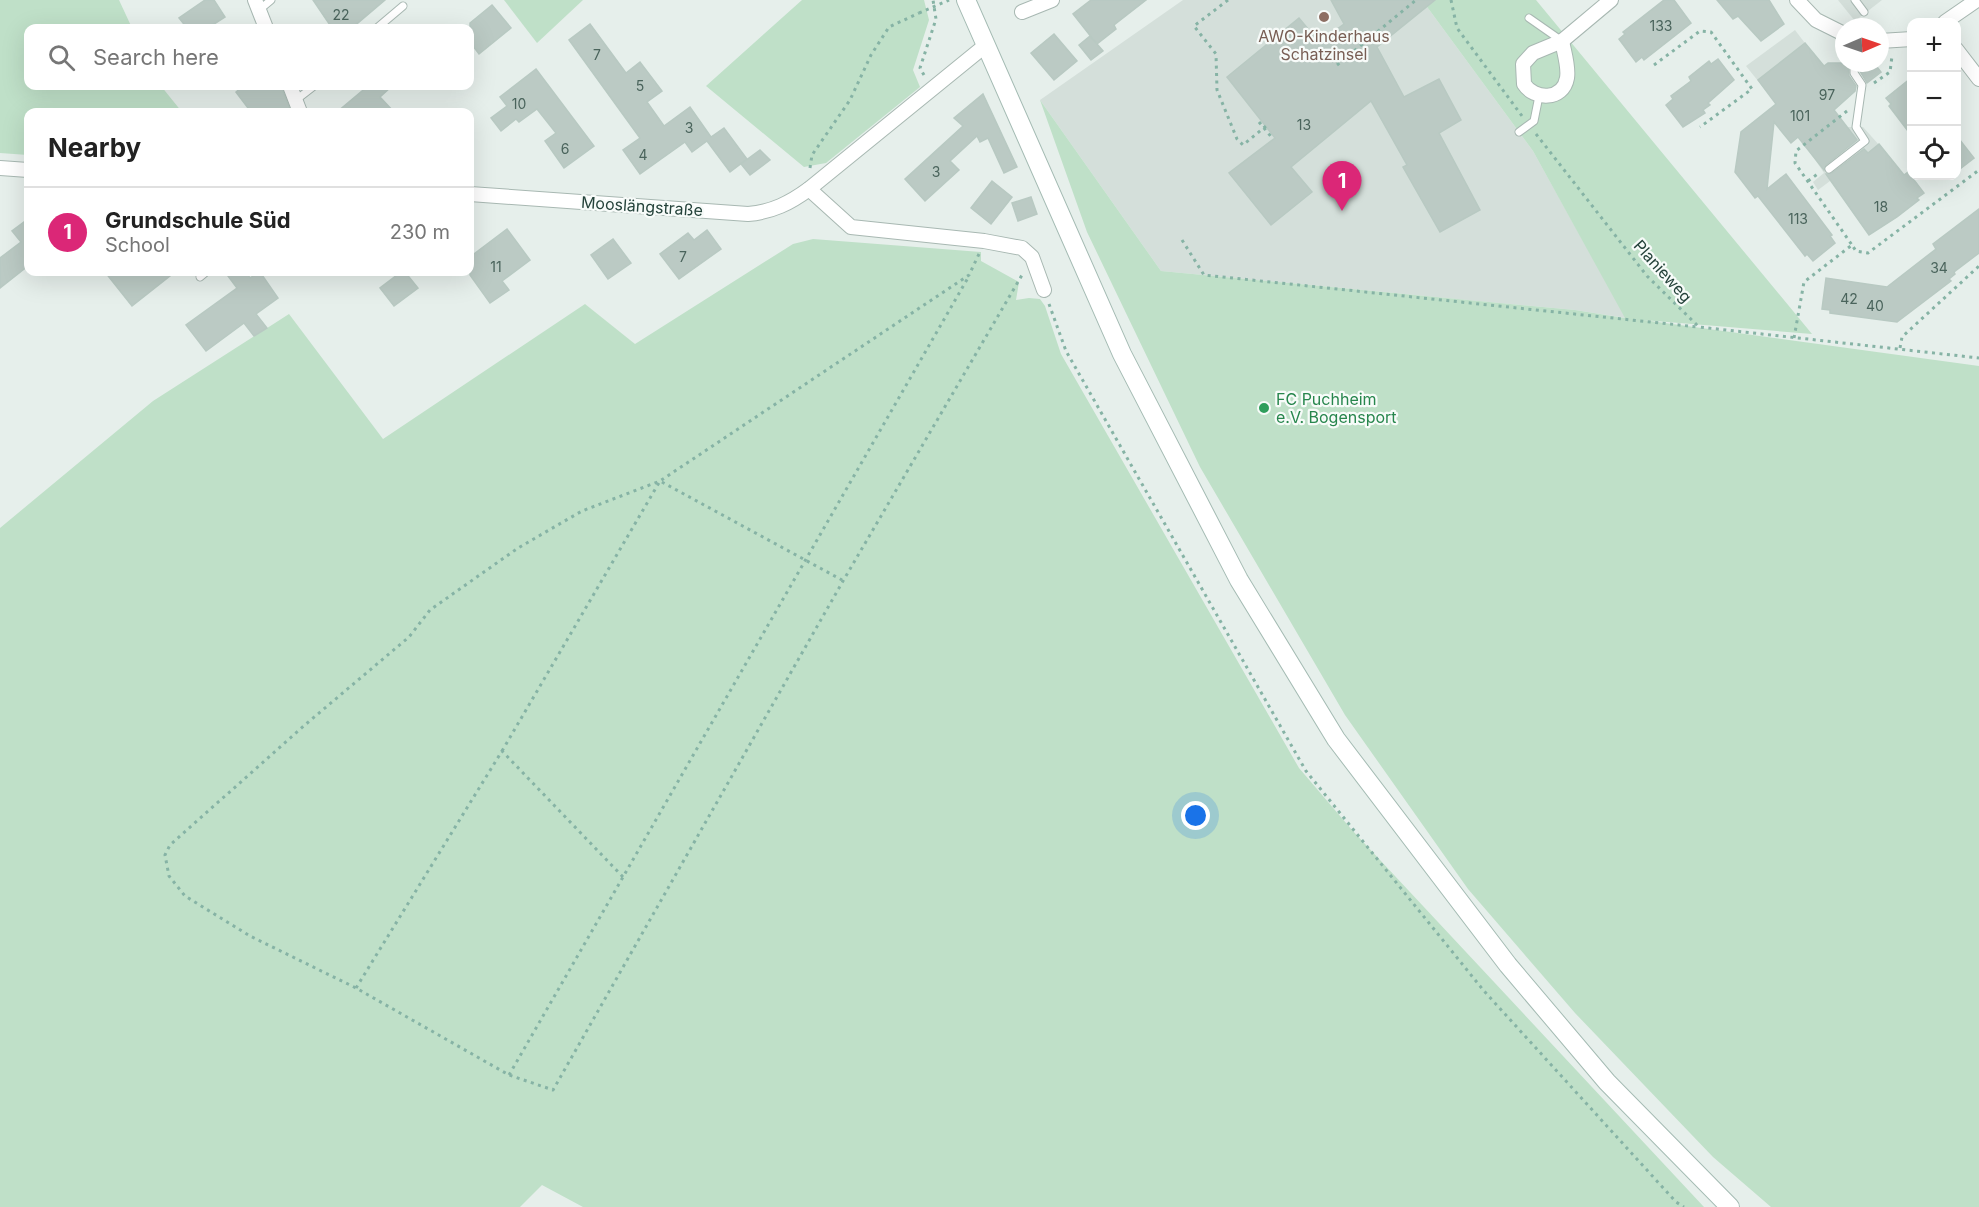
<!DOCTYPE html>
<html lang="en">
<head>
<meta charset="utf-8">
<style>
  body { margin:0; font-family:Inter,sans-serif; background:#f6f6f6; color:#222 }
  .controls { position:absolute; right:18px; top:18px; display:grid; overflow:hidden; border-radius:12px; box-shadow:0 6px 24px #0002 }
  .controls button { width:54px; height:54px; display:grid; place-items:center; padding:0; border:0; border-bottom:2px solid #e0e0e0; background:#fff; color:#222; font:30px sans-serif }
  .compass { position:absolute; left:1835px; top:18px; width:54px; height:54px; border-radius:50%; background:#fff; box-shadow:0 6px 24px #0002; rotate:88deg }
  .you { position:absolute; left:1196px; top:816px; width:21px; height:21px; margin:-15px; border:4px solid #fff; border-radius:50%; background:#1a73e8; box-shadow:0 0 0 9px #1a73e833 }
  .badge { display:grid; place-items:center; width:39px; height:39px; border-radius:50%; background:#db2777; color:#fff; font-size:20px; font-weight:700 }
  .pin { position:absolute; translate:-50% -50px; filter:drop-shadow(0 2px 3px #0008) }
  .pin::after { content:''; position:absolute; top:32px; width:21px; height:18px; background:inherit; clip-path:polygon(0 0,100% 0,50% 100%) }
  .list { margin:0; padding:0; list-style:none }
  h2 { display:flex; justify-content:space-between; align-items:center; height:78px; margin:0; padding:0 24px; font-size:26px }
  h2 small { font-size:20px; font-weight:400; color:#767676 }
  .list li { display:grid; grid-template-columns:39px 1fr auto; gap:18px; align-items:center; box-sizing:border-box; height:90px; padding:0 24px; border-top:2px solid #e0e0e0 }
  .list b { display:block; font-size:22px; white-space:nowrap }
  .list p { margin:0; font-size:20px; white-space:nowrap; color:#767676 }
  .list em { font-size:20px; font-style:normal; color:#767676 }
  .icon { flex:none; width:33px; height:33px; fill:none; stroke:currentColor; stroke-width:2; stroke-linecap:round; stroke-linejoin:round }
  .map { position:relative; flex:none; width:1979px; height:1207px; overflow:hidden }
  .search { position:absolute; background:#fff; box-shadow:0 6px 24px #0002; left:24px; top:24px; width:450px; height:66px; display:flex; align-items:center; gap:15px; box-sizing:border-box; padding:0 21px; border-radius:12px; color:#767676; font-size:22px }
  .panel { position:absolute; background:#fff; box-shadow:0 6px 24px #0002; left:24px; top:108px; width:450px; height:168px; border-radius:12px }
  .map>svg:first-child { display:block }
  .built { fill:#d4dfda }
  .green { fill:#bfe0c8 }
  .building { fill:#bbcac4; stroke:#b8c9c2; stroke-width:1.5 }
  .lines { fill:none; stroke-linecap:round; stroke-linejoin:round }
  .lane-casing { stroke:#a8b8b2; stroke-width:9 }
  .street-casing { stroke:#a8b8b2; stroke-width:16 }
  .secondary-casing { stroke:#a4bbb3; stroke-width:20 }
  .path { stroke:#86b3a5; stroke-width:3; stroke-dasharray:3 4.5; stroke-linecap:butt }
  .lane { stroke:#fff; stroke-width:7 }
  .street { stroke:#fff; stroke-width:14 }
  .secondary { stroke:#fff; stroke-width:18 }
  .path-bridge { stroke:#86b3a5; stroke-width:3; stroke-dasharray:3 4.5; stroke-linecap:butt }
  .education-dot { fill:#8d6e63; stroke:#f7fbf9; stroke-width:2 }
  .leisure-dot { fill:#2e9e5b; stroke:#f7fbf9; stroke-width:2 }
  .labels { text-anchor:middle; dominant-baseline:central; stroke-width:4.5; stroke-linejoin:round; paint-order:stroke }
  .number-label { font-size:14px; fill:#4a645c }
  .education-label { font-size:16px; fill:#785e54; stroke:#f7fbf9 }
  .street-label { font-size:16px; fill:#24423a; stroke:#f7fbf9 }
  .leisure-label { font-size:16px; fill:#27864d; stroke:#f7fbf9; text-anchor:start }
</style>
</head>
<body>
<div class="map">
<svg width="1979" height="1207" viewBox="0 0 1979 1207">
  <rect width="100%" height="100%" fill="#e6efeb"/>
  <g class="built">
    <path d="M1183,0H1422L1533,151L1626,318L1575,310L1161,271L1040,100Z"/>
    <path d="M1838,0H1882L1855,21Z"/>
    <path d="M1795,30L1814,55L1767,92L1746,66Z"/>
    <path d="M1847,127H1863L1888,155L1830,181L1818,190L1813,182L1824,173L1812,155Z"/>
  </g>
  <g class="green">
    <path d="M0,0H119L132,28H28V86H161L182,112H28V155L0,153Z"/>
    <path d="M504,0H583L537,43Z"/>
    <path d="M802,0H924L929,20L913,70L920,87L826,163L804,167L706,86Z"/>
    <path d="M1422,0H1536L1812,334L1643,320L1979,366V1207H1771L1713,1157L1575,1013L1468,889L1345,715L1200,467L1087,232L1040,100L1161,271L1575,310L1625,318L1533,151Z"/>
    <path d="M813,239L981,252V261L1019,282L1016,300L1029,298L1040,299L1045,306L1061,354L1299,768L1352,830L1704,1207H583L542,1185L520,1207H0V528L153,401L289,314L383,439L585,304L635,344L793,244Z"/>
  </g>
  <g class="building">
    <path d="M205,0H214L225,17L208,28H187L179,18Z"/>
    <path d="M313,0H385L352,28H332Z"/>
    <path d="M1091,0H1146L1114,25L1116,29L1097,44L1103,51L1091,60L1079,45L1090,36L1096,43L1073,14Z"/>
    <path d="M1331,0H1435L1377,47L1404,97L1439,79L1461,120L1439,133L1480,210L1440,232L1403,167L1407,165L1371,101L1291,167L1312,192L1271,225L1229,173L1275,138L1227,77L1299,18L1319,42L1344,24Z"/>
    <path d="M1664,0H1674L1691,23L1644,60L1642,57L1636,62L1619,39L1625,34L1623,32Z"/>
    <path d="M1717,0H1769L1784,24L1761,41L1738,16L1733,19Z"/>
    <path d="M492,5L511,28L479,54L470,42V23Z"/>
    <path d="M590,24L626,73L640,62L662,91L647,102L664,126L690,107L711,137L724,128L747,159L730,172L707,141L692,152L685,142L640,174L623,150L640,138L569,40Z"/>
    <path d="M1054,34L1077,61L1054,80L1031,53Z"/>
    <path d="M1805,43L1824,66L1828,63H1848L1849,76L1856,86L1855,91L1834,110L1857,140L1826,165L1824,170L1798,137L1791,143L1774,122L1767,189L1786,174L1832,235L1830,236L1835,243L1813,261L1807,254L1805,256L1758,196L1755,198L1735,172L1741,132L1776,104L1758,80Z"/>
    <path d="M1718,59L1734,80L1708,103L1710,105L1703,110L1705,113L1683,127L1666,105L1673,99L1671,96L1691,81L1689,77L1709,61L1711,64Z"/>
    <path d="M1860,63H1874L1881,72L1867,83L1860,71Z"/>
    <path d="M536,69L594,146L564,168L545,141L556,133L537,109L519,122L516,119L501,131L491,118L507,106L500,97Z"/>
    <path d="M1911,78V135L1889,106L1891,104L1886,98Z"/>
    <path d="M243,86H281L291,112H251L236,92Z"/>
    <path d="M368,86H392L380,97L394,112H337Z"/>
    <path d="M983,94L1017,167L1004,173L988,138L980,142L977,136L950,161L959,170L925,201L905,179L963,126L954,118Z"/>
    <path d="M1956,135L1974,158L1956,172Z"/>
    <path d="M1879,144L1904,175L1908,172L1924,193L1917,198L1919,200L1897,217L1869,235L1826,174L1832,173L1864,149L1868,153Z"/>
    <path d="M760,150L770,160L750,175L741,164Z"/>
    <path d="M992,181L1012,197L991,224L971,208Z"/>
    <path d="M1031,197L1037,214L1018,221L1012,203Z"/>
    <path d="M1979,209V253L1954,272L1955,274L1949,279L1951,281L1897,322L1830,313V310L1822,309L1826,278L1887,287L1936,249L1933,244Z"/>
    <path d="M28,219V266L0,288V258L21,242L12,231Z"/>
    <path d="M507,229L530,260L502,281L509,290L490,303L470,275V257Z"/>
    <path d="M707,230L721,249L679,279L660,254L688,233L694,240Z"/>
    <path d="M613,239L631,263L608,279L591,255Z"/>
    <path d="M105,272H175L132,306Z"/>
    <path d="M225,272H246L250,278L260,272L278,298L256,314L267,328L254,336L244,323L206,351L186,325L237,288Z"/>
    <path d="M401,272H405L418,288L394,306L380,288Z"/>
  </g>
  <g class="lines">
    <defs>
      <g id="lane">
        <path d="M1855,0L1864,12"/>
        <path d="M259,10L271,0"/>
        <path d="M1529,18L1562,41"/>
        <path d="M377,28L403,6"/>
        <path d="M296,100L314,86"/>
        <path d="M1519,132L1534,121L1539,96"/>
        <path d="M1829,169L1865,141L1856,127L1862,85L1854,73V63"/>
        <path d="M200,277L206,272"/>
      </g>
      <g id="street">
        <path d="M255,0L266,28"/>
        <path d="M1797,0L1816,20L1844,34"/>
        <path d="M1022,12L1052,0"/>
        <path d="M1945,22L1977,0"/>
        <path d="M1562,41C1564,52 1569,67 1567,78C1563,101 1534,100 1524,84L1523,64L1533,53Z"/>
        <path d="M1562,41L1611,0"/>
        <path d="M1880,41L1912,39"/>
        <path d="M1956,49L1979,79"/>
        <path d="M290,86L300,112"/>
        <path d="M0,168L28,170"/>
        <path d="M809,189L851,227L984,241L1022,248L1032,257L1044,290"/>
        <path d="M470,194L748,214C772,212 790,203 809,189L986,45"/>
      </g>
      <path id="secondary" d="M966,0L1122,354L1239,580L1336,739L1508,965L1607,1082L1730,1207"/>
    </defs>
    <use href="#lane" class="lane-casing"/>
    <use href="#street" class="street-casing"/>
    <use href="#secondary" class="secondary-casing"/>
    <g class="path">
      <path d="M1228,0L1194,26L1216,54L1217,90L1237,139L1243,145L1266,126"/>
      <path d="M1451,0L1457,28L1522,116"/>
      <path d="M1337,65L1416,0"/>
      <path d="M1654,65L1700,31L1711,32L1752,89L1700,127"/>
      <path d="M924,75L920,68L936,19L933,0"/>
      <path d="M1874,83L1890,72L1892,56"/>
      <path d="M1847,111L1796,151L1795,163L1852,245"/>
      <path d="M1259,122L1273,139"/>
      <path d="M1536,134L1647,276L1699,327L1979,358"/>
      <path d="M810,168L812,155L850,100L871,55L889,27L919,13"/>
      <path d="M1808,181L1819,173"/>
      <path d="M1182,240L1204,275L1698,327"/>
      <path d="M979,254L969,275L660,481L582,511L518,548L430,610L409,637L306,724L170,845L165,855L169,876L185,896L250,936L356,988L509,1075L553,1090L843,581L1022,275"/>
      <path d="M1049,304L1066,351L1306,771L1484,991L1676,1202L1684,1207"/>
      <path d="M1794,338L1804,282L1852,245L1856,251L1868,253L1979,170"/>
      <path d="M1900,348L1902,337L1979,266"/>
      <path d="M502,751L660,481L842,580"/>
      <path d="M356,988L502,751L623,877"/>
      <path d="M509,1075L969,276"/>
    </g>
    <use href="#lane" class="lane"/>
    <use href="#street" class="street"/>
    <use href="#secondary" class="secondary"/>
    <path class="path-bridge" d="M919,13L949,0"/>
  </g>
  <circle class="education-dot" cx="1324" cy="17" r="6"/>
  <circle class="leisure-dot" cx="1264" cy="408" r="6"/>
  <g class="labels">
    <g class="number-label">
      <text x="341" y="14">22</text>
      <text x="1661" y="25">133</text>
      <text x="597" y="54">7</text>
      <text x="640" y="85">5</text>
      <text x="1827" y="94">97</text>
      <text x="519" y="103">10</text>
      <text x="1800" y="115">101</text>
      <text x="1304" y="124">13</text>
      <text x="689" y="127">3</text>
      <text x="565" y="148">6</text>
      <text x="643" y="154">4</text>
      <text x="936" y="171">3</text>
      <text x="1881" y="206">18</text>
      <text x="1798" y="218">113</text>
      <text x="683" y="256">7</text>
      <text x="496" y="266">11</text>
      <text x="1939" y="267">34</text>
      <text x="1849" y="298">42</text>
      <text x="1875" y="305">40</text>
    </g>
    <g class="education-label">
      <text x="1324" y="36">AWO-Kinderhaus<tspan x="1324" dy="18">Schatzinsel</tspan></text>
    </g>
    <g class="street-label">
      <text transform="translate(642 206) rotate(4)">Mooslängstraße</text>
      <text transform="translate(1663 271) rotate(48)">Planieweg</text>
    </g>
    <g class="leisure-label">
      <text x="1276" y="399">FC Puchheim<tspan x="1276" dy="18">e.V. Bogensport</tspan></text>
    </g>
  </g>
</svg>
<div class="controls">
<button>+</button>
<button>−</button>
<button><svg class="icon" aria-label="locate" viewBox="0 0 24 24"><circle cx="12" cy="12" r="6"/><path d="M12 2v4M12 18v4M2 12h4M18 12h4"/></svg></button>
</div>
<svg class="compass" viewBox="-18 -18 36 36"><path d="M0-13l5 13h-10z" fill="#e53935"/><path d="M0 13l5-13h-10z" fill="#767676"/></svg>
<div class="you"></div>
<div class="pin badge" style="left:1342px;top:211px">1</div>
<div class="search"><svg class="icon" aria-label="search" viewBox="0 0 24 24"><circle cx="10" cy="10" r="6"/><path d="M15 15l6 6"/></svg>Search here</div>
<section class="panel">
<h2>Nearby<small></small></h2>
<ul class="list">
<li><span class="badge">1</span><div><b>Grundschule Süd</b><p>School</p></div><em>230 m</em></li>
</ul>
</section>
</div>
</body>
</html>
